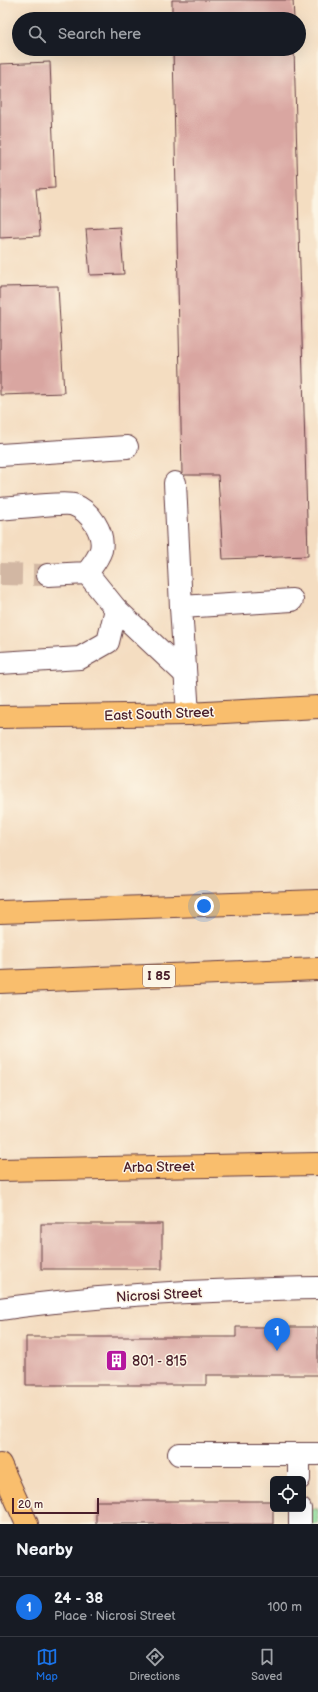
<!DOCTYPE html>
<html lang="en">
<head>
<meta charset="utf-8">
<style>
  body { margin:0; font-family:"Balsamiq Sans",sans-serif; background:#20242c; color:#f1f3f6 }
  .controls { position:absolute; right:12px; bottom:12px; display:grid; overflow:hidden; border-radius:6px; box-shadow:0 4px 16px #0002 }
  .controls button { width:36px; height:36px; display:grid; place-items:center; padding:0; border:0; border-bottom:1px solid #363941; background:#171b24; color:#f1f3f6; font:20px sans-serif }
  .scale { position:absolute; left:12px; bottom:10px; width:87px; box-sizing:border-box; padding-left:4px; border:2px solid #4a1f2b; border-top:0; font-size:11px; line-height:14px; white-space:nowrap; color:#4a1f2b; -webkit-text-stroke:3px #fcf5e5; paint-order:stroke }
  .you { position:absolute; left:204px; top:906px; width:14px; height:14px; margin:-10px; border:3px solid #fff; border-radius:50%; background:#1a73e8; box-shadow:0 0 0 6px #1a73e833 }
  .badge { display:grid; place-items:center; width:26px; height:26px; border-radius:50%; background:#1a73e8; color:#fff; font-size:13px; font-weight:700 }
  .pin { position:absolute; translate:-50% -33px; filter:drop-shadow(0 1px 2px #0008) }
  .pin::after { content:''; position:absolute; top:21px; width:14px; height:12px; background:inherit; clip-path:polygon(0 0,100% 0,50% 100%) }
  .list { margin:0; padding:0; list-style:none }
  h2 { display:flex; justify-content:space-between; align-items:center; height:52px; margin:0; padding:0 16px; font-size:17px }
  h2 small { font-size:13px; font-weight:400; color:#9ea1a6 }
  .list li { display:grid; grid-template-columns:26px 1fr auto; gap:12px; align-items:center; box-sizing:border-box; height:60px; padding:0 16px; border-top:1px solid #363941 }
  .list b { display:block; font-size:15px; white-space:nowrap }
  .list p { margin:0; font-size:13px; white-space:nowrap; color:#9ea1a6 }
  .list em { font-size:13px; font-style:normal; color:#9ea1a6 }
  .icon { flex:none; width:22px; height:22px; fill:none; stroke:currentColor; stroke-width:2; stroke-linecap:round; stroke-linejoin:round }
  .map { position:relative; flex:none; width:318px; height:1524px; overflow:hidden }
  .search { position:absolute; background:#171b24; box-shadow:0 4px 16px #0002; left:12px; right:12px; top:12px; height:44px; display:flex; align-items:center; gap:10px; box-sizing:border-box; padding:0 14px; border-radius:22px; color:#9ea1a6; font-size:15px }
  .sheet { height:112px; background:#171b24 }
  nav { display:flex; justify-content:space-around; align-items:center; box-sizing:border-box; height:56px; border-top:1px solid #363941; background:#171b24; font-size:11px; color:#9ea1a6 }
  nav a { display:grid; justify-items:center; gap:2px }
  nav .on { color:#1a73e8 }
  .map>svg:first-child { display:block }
  .green { fill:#90df9d; stroke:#6d7f64 }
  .building { fill:#d9a6a1 }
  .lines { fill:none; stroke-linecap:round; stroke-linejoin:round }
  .minor-tunnel { stroke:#d2b7a3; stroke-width:22; stroke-dasharray:22 11; stroke-linecap:butt }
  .minor-casing { stroke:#643c42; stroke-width:24 }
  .major-casing { stroke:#643c42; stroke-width:24 }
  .highway-casing { stroke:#643c42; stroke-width:24 }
  .minor { stroke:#fff; stroke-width:22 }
  .major { stroke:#f9be6d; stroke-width:22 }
  .highway { stroke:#f9be6d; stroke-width:22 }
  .labels { text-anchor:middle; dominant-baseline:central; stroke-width:3; stroke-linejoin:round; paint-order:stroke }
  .shield { fill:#fcf5e5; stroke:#7f5f63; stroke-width:1 }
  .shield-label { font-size:13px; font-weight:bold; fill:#4a1f2b }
  .street-label { font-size:14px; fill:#4a1f2b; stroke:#fcf5e5 }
  .poi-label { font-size:14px; fill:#4a1f2b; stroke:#fcf5e5; text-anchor:start }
</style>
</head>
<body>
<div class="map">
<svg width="318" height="1524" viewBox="0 0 318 1524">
  <rect width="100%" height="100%" fill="#fcf5e5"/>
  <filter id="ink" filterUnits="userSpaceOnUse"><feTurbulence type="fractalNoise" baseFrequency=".025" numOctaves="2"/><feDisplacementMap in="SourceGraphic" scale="8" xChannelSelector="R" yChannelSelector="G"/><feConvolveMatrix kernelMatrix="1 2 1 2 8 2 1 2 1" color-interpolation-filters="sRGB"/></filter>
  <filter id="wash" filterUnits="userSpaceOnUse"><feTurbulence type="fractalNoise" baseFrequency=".012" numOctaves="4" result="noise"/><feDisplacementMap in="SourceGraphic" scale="16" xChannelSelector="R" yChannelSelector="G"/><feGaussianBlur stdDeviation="0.9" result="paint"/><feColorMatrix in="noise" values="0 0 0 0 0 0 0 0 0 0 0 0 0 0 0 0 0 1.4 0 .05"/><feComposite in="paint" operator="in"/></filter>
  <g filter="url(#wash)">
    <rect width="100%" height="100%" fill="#f4ddc1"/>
    <rect class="green" x="310" y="1509" width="8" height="15"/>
    <g id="blocks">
      <g class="building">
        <path d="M172,0H293L294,19H172Z"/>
        <path d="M173,49H294L308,556L223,559L218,475H184L182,473Z"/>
        <path d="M50,62L55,188L36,189L40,236L0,238V64Z"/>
        <path d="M120,227L124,274L90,275L86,229Z"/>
        <path d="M58,286L64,393L0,395V287Z"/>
        <rect x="41" y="1224" width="121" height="45"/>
        <path d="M236,1327H318V1375H206V1385H26V1337H236Z"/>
        <rect x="96" y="1501" width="177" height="23"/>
      </g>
    </g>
  </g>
  <g filter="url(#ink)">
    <use href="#blocks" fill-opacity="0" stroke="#643c42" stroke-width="1"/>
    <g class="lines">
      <path class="minor-tunnel" d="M0,574L48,575"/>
      <defs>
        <g id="minor">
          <path d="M0,455L127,447"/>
          <path d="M175,483L181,607"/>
          <path d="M0,509C12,508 67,502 74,505C90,511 105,533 101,550C98,559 92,566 87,573L48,575"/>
          <path d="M87,573L116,609L185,674"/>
          <path d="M0,663L80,658L108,642L116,609"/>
          <path d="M188,714L181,607L292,600"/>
          <path d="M0,1309C105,1294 212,1290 318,1288"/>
          <path d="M179,1454H318"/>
          <path d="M299,1454V1479"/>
          <path d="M300,1509V1524"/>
        </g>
        <g id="major">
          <path d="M0,717L188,714L318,707"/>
          <path d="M0,1170L318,1164"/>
          <path d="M0,1464L27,1524"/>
        </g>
        <g id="highway">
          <path d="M0,912L318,901"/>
          <path d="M0,982L318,969"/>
        </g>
      </defs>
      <use href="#minor" class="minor-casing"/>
      <use href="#major" class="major-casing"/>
      <use href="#highway" class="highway-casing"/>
      <use href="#minor" class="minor"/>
      <use href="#major" class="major"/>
      <use href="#highway" class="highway"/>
    </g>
  </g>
  <defs>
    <symbol id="building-square" viewBox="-11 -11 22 22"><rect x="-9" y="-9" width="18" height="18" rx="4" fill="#b5179e" stroke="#fcf5e5"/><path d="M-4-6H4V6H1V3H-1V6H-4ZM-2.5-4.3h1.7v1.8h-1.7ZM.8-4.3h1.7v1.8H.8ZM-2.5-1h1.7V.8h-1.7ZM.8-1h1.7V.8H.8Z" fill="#fff"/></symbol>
  </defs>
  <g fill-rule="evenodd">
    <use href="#building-square" x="104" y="1348" width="25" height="25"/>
  </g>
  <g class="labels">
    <rect class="shield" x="143" y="965" width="32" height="22" rx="3"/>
    <g class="shield-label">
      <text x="159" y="976">I 85</text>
    </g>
    <g class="street-label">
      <text transform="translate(159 714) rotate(-2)">East South Street</text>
      <text transform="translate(159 1167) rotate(-1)">Arba Street</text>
      <text transform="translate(159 1295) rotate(-3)">Nicrosi Street</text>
    </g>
    <g class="poi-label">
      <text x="132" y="1361">801 - 815</text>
    </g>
  </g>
</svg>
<div class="controls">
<button><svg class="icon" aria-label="locate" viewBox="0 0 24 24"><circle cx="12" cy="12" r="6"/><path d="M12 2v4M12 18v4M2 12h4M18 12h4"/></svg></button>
</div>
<div class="scale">20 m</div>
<div class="you"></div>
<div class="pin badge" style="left:277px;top:1351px">1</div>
<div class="search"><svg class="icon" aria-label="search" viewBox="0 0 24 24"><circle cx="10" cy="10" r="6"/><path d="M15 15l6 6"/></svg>Search here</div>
</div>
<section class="sheet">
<h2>Nearby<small></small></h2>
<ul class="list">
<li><span class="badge">1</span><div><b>24 - 38</b><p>Place · Nicrosi Street</p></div><em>100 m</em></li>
</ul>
</section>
<nav>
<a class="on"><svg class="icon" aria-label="map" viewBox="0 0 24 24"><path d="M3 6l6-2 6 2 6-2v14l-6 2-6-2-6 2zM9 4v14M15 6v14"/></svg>Map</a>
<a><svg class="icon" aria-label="directions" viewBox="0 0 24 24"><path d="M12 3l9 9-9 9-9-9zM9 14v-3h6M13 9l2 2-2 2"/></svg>Directions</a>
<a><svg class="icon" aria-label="saved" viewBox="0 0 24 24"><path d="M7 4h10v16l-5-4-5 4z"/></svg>Saved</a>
</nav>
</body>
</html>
